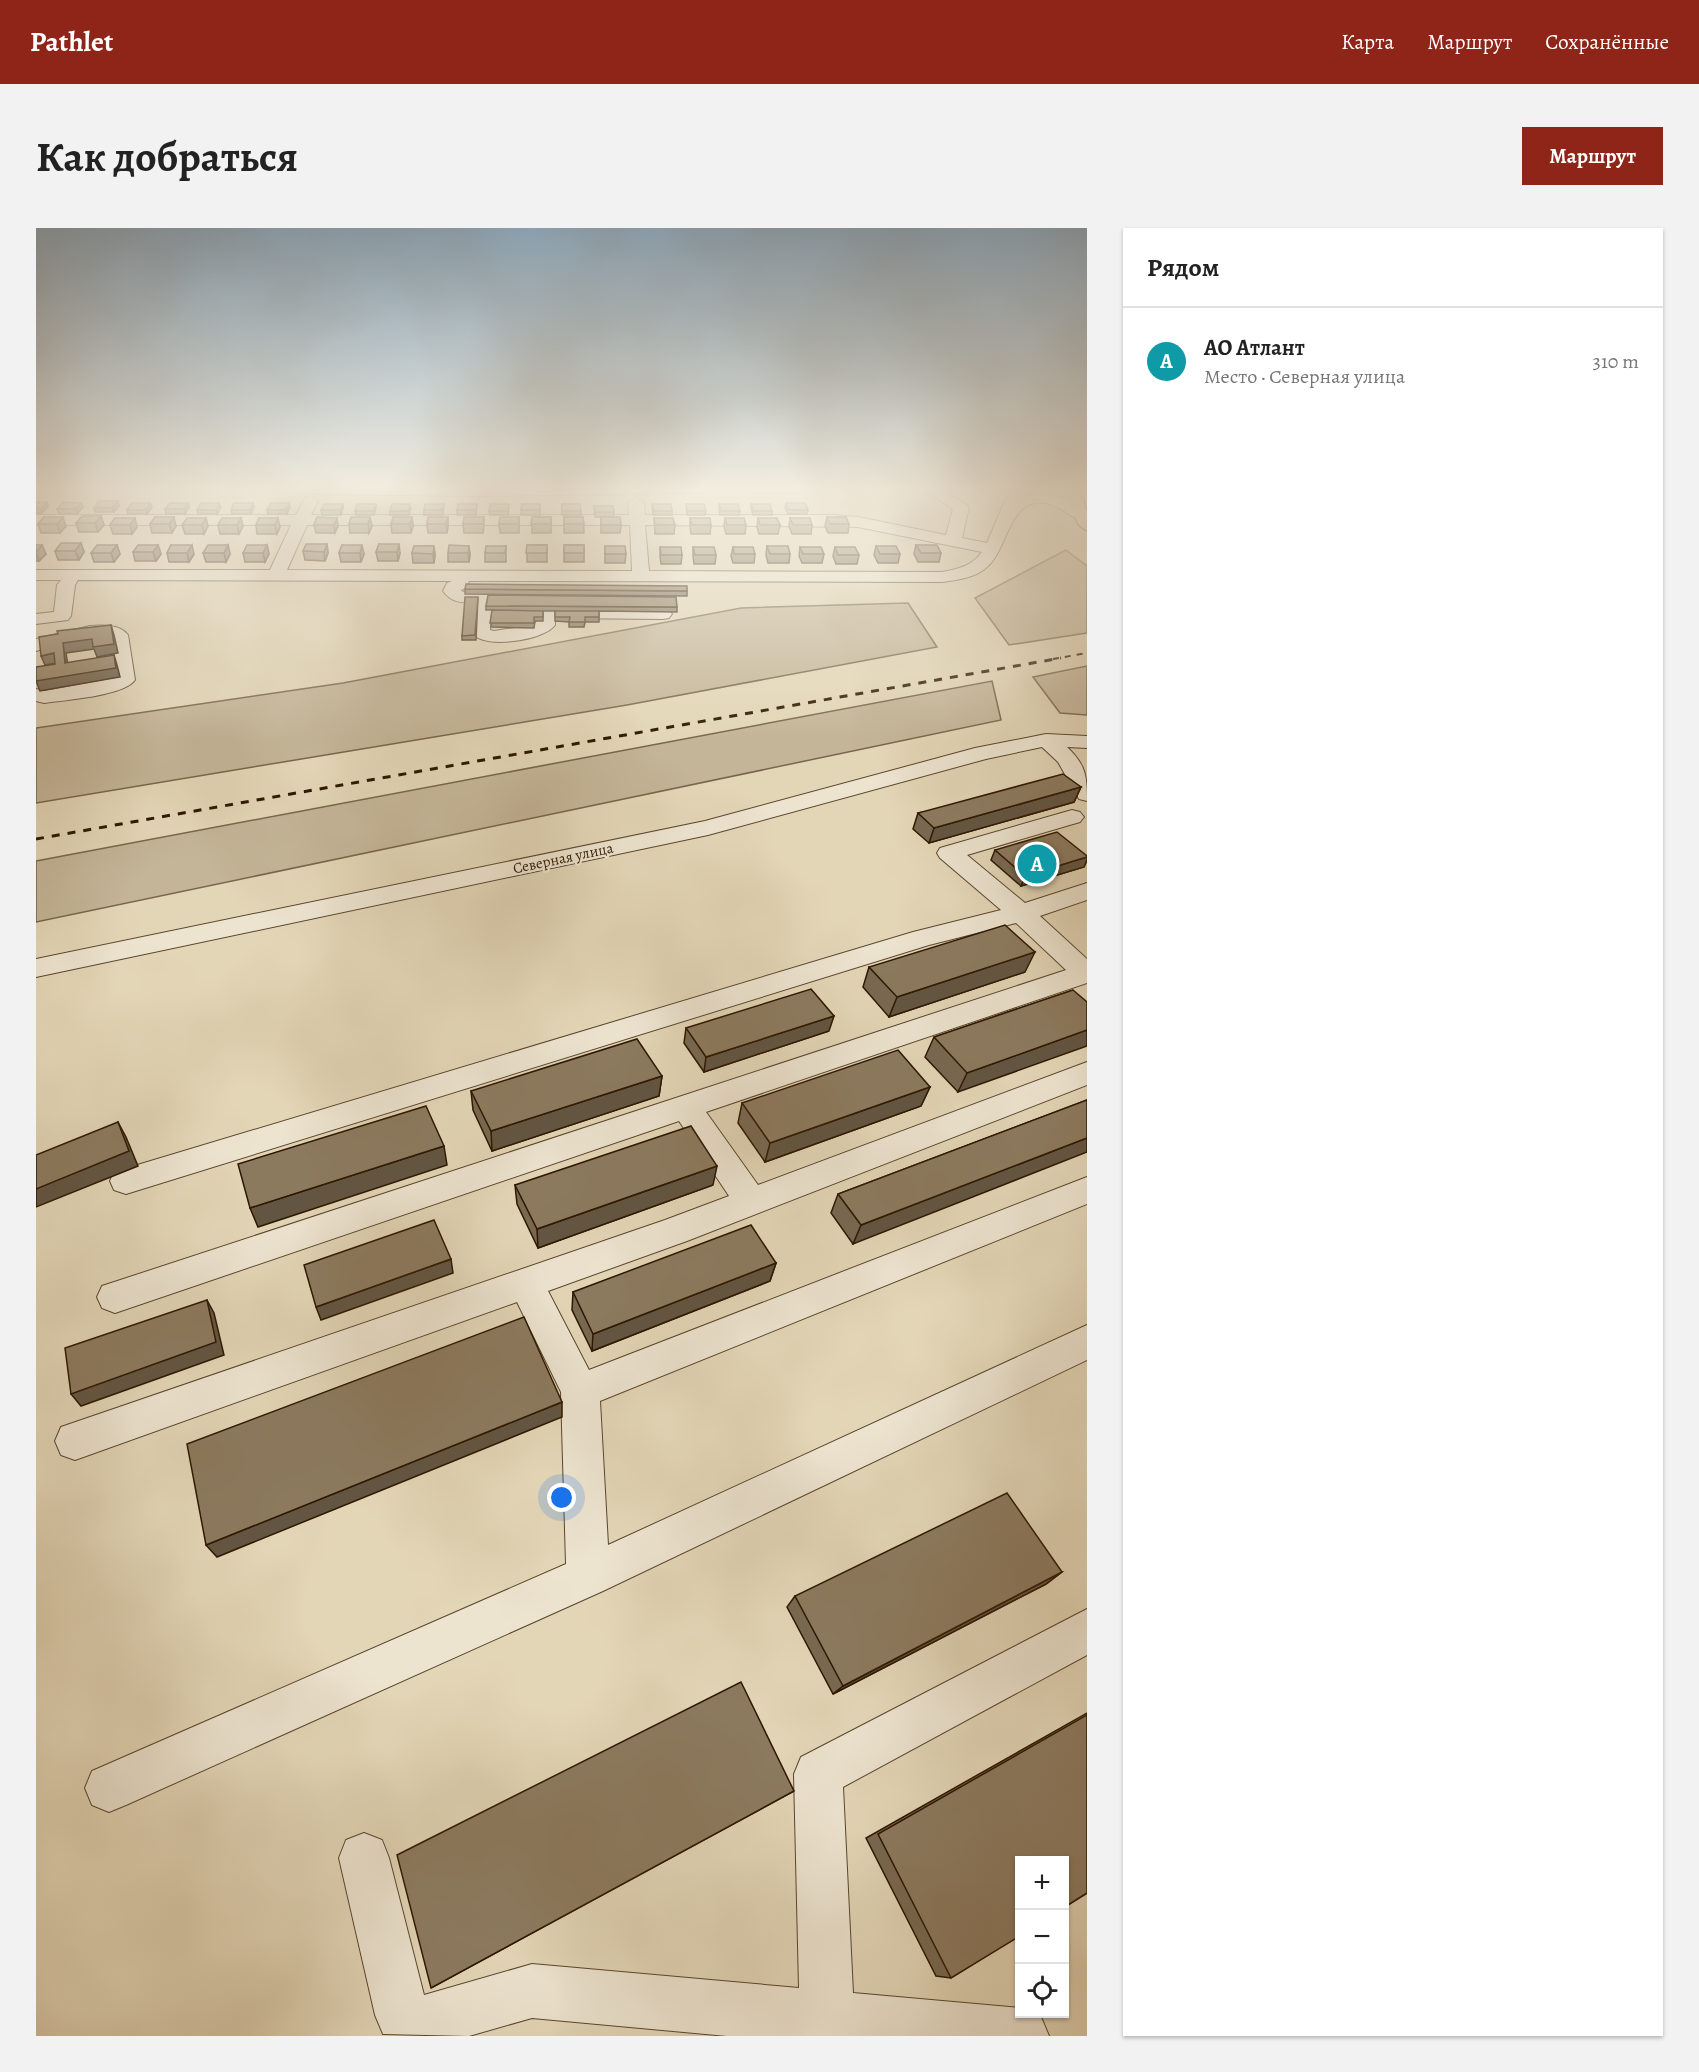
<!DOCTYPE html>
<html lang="ru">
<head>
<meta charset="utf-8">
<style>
  body { margin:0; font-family:Alegreya,serif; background:#f2f2f2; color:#222 }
  .controls { position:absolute; right:18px; bottom:18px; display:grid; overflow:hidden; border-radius:0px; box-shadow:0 2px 4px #0004 }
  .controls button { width:54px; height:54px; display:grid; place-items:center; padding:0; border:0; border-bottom:2px solid #e0e0e0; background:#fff; color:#222; font:30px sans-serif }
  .you { position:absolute; left:526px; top:1270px; width:21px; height:21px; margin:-15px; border:4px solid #fff; border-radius:50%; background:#1a73e8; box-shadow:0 0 0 9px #1a73e833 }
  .badge { display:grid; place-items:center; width:39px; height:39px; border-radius:50%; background:#8f2418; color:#fff; font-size:20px; font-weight:700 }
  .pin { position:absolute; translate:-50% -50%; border:3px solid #fff; box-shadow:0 2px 6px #0006 }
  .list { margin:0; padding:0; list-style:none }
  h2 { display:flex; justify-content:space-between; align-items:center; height:78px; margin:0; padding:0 24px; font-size:26px }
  h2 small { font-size:20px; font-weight:400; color:#767676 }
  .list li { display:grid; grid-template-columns:39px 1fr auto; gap:18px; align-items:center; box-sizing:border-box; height:108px; padding:0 24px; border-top:2px solid #e0e0e0 }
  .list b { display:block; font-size:22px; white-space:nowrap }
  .list p { margin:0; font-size:20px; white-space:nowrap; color:#767676 }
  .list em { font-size:20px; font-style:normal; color:#767676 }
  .icon { flex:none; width:33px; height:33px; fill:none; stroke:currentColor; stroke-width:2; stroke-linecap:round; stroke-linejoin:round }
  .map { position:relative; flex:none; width:1051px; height:1808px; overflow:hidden; border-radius:0px }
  header { display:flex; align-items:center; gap:36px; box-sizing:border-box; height:84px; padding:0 30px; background:#8f2418; color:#fff }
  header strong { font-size:28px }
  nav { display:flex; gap:33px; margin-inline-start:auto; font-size:21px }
  .intro { display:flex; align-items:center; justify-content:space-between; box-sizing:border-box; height:144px; padding:0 36px }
  h1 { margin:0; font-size:42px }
  .button { padding:15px 27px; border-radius:0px; background:#8f2418; color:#fff; font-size:21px; font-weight:700 }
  main { display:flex; gap:36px; padding:0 36px }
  aside { flex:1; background:#fff; border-radius:0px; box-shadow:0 2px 4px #0004 }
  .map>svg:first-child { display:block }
  .green { fill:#c4b598; stroke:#78664c; stroke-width:1.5 }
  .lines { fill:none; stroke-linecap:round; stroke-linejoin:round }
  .minor-casing { stroke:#5a462e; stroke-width:2 }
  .major-casing { stroke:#2d1600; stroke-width:2 }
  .minor { fill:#ede4d0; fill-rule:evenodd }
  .major { fill:#e3d6b7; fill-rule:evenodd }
  .rail-far1 { stroke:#2d1600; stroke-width:2; stroke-dasharray:6 6; stroke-linecap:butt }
  .rail { stroke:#2d1600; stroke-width:3; stroke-dasharray:8 8; stroke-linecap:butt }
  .wall { fill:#786952; stroke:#2d1600; stroke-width:1.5 }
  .shaded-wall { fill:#625542; stroke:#2d1600; stroke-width:1.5 }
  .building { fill:#8c7a5f; stroke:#2d1600; stroke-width:1.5 }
  .labels { text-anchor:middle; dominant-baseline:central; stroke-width:4.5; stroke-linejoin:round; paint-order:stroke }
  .far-street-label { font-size:15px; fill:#2d1600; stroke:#ede4d0 }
</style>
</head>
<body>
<header>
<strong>Pathlet</strong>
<nav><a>Карта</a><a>Маршрут</a><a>Сохранённые</a></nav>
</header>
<div class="intro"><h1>Как добраться</h1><a class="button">Маршрут</a></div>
<main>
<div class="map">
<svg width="1051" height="1808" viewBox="0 0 1051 1808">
  <rect width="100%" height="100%" fill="#e3d6b7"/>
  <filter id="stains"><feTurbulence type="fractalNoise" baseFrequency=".00333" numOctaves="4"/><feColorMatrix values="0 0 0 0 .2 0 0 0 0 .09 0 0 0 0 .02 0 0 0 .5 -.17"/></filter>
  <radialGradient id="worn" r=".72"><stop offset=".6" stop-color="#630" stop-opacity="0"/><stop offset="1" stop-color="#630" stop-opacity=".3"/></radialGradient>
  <g class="green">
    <path d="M1030,322L1051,338V405L973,417L939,370Z"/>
    <path d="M872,375L901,419L591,477L0,575V500L307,455L705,380Z"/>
    <path d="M1051,438V487L1024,485L997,449Z"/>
    <path d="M956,453L965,492L0,694V633Z"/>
  </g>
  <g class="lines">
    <defs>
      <g id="minor">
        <path d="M274,259H673V261L666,265L437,268L278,266L271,262Z"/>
        <path d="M711,259H769L770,261L763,265H717L712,264L710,261Z"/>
        <path d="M885,259H902L930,276L933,279L926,310L951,315L968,275L979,259H994L986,269C1008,263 1034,268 1051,283V292C1035,295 1020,268 995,276C972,284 969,325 950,340C938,350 921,352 906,354L433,353L430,360L425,362L427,364L493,365L499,366L502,370L499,374L456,375L454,402L458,403L498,397L503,390L459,388L456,384L459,380L465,379L627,381L633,382L636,386L633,390L627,391L519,390V397C509,412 448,422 436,405L438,375C424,374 416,375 407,363L411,355L416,353L42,352L39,357L35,388L32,392L0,396V386L18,384L21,357L25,352H0V342H234L255,297H0V287H260L269,270L274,268L282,273L275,287H593L592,274L600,269L608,274L609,287H797L822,289L910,307L917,281ZM271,297H594L596,343L251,342ZM609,297L822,299L946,324C936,338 922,341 906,344L613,343Z"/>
        <path d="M54,398C66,397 84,396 92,407L99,452C88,468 28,472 8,475L0,473V461L8,463L79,450L74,410L72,409L42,411L0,423V411Z"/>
        <path d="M1010,506L1051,508V520L1031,519C1050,537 1051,548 1051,573L1043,571L1022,534L1006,519L950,531L672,607L0,749V731L669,593L939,520Z"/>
        <path d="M1036,582L1044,584L1048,589L1044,594L931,627L989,675L1051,655V672L1004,688L1051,731V755L670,884L722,957L1051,834V857L651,1013L512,1063L553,1142L1051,949V976L564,1173L572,1317L1051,1097V1132L567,1363L90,1577L73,1584L56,1577L49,1560L56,1543L530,1336L525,1164L481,1074L39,1232L25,1227L19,1213L25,1199L629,992L693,968L643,893L79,1085L66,1080L61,1069L66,1058L1030,742L980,695L893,717L90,966L78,962L74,953L78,944L877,704L965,682L904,630L901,625L904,620Z"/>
        <path d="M1051,1381V1427L807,1559L817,1765L984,1780V1786H998L1005,1789L1013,1808H691L496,1790L433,1808L347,1806L339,1787L303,1630L310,1612L328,1605L346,1612L353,1630L388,1767L496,1736L763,1760L758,1546L765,1529Z"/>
      </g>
      <path id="major" d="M1011,259C1047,259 1051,268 1051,302C1038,299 1040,284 1033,275C1027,267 1015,266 1011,259Z"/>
    </defs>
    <use href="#minor" class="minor-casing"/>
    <use href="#major" class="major-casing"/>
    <use href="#minor" class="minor"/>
    <use href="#major" class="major"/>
    <path class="rail-far1" d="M1017,431L1051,425"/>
    <path class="rail" d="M0,611L1025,430"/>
  </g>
  <g class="wall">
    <path d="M0,274L12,278L6,285H0Z"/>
    <path d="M114,275L116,279L111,286H92L91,282Z"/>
    <path d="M152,275L153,279L149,286H130L129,281Z"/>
    <path d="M217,275L218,279L215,286H196L195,282Z"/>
    <path d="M750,275L772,282L771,286H752L749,280Z"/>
    <path d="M307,276V280L305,287H286L285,282Z"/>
    <path d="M340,276V280L338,287H320L319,283Z"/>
    <path d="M408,276L407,287H388V282Z"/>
    <path d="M441,276L440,287H421V282Z"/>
    <path d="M486,276H504V287H485Z"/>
    <path d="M526,276H544L545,287H526Z"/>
    <path d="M616,276L636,283V287H617Z"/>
    <path d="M650,276L670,283L669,287H651Z"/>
    <path d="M683,276L704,283L703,287H684L683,280Z"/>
    <path d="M715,276L736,283V287H717L715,280Z"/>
    <path d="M83,278L78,284H59L58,280Z"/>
    <path d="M558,278L578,284V289H559Z"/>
    <path d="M47,279L41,286H23L21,281Z"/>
    <path d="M185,279L181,286H162L161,282Z"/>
    <path d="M254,279L251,286H232L231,282Z"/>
    <path d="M375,280L373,287H354V283Z"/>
    <path d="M473,280L472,287H454L453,283Z"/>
    <path d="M65,288L68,297L62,304H43L40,295Z"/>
    <path d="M8,289L30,298L24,305H5L2,296Z"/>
    <path d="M119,289L140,298L136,305H116L114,296Z"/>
    <path d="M281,289L302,298L299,305H280L278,297Z"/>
    <path d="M334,289L336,298L333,305H314L313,296Z"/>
    <path d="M376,289L377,298L375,305H356L355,296Z"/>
    <path d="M412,289V298L411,305H392L391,296Z"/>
    <path d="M448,289V298L447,305H428L427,296Z"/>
    <path d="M483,289V305H464L463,296Z"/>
    <rect x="496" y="289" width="19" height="16"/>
    <path d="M528,289H547L548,305H528Z"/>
    <path d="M565,289L585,297L584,305H565Z"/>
    <path d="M791,289L813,296L812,305H792L789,298Z"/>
    <path d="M79,290L101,299L96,306H77L74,297Z"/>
    <path d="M170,290L172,298L168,306H149L146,297Z"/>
    <path d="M205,290L207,298L203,306H184L182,297Z"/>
    <path d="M223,290L244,299L241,306H221L220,297Z"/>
    <path d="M618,290L639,297L638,306H619Z"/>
    <path d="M654,290L675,297L674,306H655L654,299Z"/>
    <path d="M689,290L710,297L709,306H690L688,298Z"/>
    <path d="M722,290L744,297L742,306H723L721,299Z"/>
    <path d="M754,290L776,297L775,306H756L753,298Z"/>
    <path d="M45,315L48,324L43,332H22L19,323Z"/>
    <path d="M291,316L292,325L289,333L269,332L267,323Z"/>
    <path d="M343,316L364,325L362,333H342L340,324Z"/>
    <path d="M0,317L10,326L3,333H0Z"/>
    <path d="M81,317L84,326L78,334H58L55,325Z"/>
    <path d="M122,317L125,326L120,333H99L97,324Z"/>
    <path d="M135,317L158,326L153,334H133L131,325Z"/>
    <path d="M192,317L194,326L190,334H170L167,325Z"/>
    <path d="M231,317L233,326L229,334H209L207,325Z"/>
    <path d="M306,317L328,326L325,334H305L303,325Z"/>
    <rect x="491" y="317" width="20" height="17"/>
    <rect x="528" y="317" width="20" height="17"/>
    <path d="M880,317L905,325L903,334H882L878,326Z"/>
    <path d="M378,318H398L399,327L398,335H377L376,325Z"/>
    <path d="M433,318L434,327L433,334H412V325Z"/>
    <path d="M470,318V334H449V325Z"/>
    <path d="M569,318L590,326L589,335H569Z"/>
    <path d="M731,318L754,326L753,335H732L730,327Z"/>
    <path d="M840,318L864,326L862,335H842L838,327Z"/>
    <path d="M624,319L646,327L645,336H625L624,328Z"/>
    <path d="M657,319L680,327L679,336H658L657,328Z"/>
    <path d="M697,319L719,326L718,335H697L695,328Z"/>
    <path d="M764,319L788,326L786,335H766L763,328Z"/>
    <path d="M799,319L823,327L821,336H800L797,328Z"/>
    <path d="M429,361L651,363V368L429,366Z"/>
    <path d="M442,369L440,412H426V408Z"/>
    <path d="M450,378L641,379V384L563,383V394H549L548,399H533V394L519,393V383H507V393H499L498,400L455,399L456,382H450Z"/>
    <path d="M1045,559L1038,574L893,615L877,601L882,585Z"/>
    <path d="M959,622L1051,628V632L1048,639L985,658L955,632Z"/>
    <path d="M833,739L989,744L853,789L827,759Z"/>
    <path d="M1037,762L922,864L889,829L898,809Z"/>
    <path d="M650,800L793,803L668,844L648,815Z"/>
    <path d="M626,848L623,868L456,923L437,882L435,863Z"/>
    <path d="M894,859L885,878L729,934L702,895L706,875Z"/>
    <path d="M1051,872L817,1016L795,985L802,966Z"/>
    <path d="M479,957H677L502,1020L481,976Z"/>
    <path d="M740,1035L734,1053L556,1123L536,1082L537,1064Z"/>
    <path d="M1026,1344L1010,1356L797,1466L751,1379L759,1368Z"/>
    <path d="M1051,1485V1665L915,1750L900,1748L830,1610Z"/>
  </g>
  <g class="shaded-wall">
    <path d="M82,273L83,278L78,284L76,280Z"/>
    <path d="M11,274L12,278L6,285L5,281Z"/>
    <path d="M45,275L47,279L41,286L40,281Z"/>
    <path d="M114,275L116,279L111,286L110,282Z"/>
    <path d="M152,275L153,279L149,286L148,281Z"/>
    <path d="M183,275L185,279L181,286L180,282Z"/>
    <path d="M217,275L218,279L215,286L214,282Z"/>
    <path d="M253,275L254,279L251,286L250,282Z"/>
    <path d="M307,276V280L305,287L304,282Z"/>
    <path d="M65,288L68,297L62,304L59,295Z"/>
    <path d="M27,289L30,298L24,305L21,296Z"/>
    <path d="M138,289L140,298L136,305L133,296Z"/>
    <path d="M334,289L336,298L333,305L332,296Z"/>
    <path d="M376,289L377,298L375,305L374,296Z"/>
    <path d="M412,289V298L411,305L410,296Z"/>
    <path d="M99,290L101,299L96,306L94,297Z"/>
    <path d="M170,290L172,298L168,306L166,297Z"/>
    <path d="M205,290L207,298L203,306L201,297Z"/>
    <path d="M242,290L244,299L241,306L239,297Z"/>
    <path d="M301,290L302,298L299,305L298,297Z"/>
    <path d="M45,315L48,324L43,332L39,323Z"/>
    <path d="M291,316L292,325L289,333L288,324Z"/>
    <path d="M363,316L364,325L362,333L361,324Z"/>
    <path d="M6,317L10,326L3,333L0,324Z"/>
    <path d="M81,317L84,326L78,334L75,325Z"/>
    <path d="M122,317L125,326L120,333L117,324Z"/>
    <path d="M156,317L158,326L153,334L151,325Z"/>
    <path d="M192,317L194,326L190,334L188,325Z"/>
    <path d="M231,317L233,326L229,334L227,325Z"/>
    <path d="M326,317L328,326L325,334L324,325Z"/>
    <path d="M398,318L399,327L398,335L397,326Z"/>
    <path d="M433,318L434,327L433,334L432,325Z"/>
    <path d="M75,397L78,407L82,425L61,429L58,421L30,425L33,444L29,435L27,415Z"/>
    <path d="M18,425L21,435L9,437L5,428Z"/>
    <path d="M78,427L81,437L84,449L4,463L0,453Z"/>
    <path d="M1045,559L1038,574L893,615L898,600Z"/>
    <path d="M1051,629V632L1048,639L985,658L989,648Z"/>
    <path d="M999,724L989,744L853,789L861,769Z"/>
    <path d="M798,788L793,803L668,844L670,829Z"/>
    <path d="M1051,802V818L922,864L931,845Z"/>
    <path d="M626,848L623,868L456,923L455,903Z"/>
    <path d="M894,859L885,878L729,934L734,915Z"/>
    <path d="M82,894L90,909L102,938L0,979V961Z"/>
    <path d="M1051,910V924L817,1016L825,997Z"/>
    <path d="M408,918L411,937L222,999L214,980Z"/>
    <path d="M681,938L677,957L502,1020L501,1001Z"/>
    <path d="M415,1031L417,1045L285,1092L280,1079Z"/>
    <path d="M740,1035L734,1053L556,1123L557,1106Z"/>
    <path d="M171,1072L178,1085L188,1127L45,1178L35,1166Z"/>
    <path d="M526,1174V1189L181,1329L170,1317Z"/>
    <path d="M1026,1344L1010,1356L797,1466L807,1458Z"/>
    <path d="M758,1563L400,1757L395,1760Z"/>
  </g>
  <g class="building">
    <path d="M63,273H82L76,280H58Z"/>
    <path d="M0,274H11L5,281L0,280Z"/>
    <path d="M27,274L45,275L40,281H21Z"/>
    <path d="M96,275H114L110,282H91Z"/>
    <path d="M134,275H152L148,281H129Z"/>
    <path d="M165,275H183L180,282H161Z"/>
    <path d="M198,275H217L214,282H195Z"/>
    <path d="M235,275H253L250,282H231Z"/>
    <path d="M750,275H769L772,282H753Z"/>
    <path d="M288,276H307L304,282H285Z"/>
    <path d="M321,276H340L338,283H319Z"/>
    <path d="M356,276H374L373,283H354Z"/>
    <path d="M389,276H408L406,282H388Z"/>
    <path d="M422,276H441L440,282H421Z"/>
    <path d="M454,276H473L472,283H453Z"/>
    <path d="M486,276H504V282H485Z"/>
    <path d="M526,276H544L545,283H526Z"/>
    <path d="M616,276H635L636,283H618Z"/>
    <path d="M650,276H668L670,283H651Z"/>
    <path d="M683,276H702L704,283H685Z"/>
    <path d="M715,276H734L736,283H718Z"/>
    <path d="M558,278H577L578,284H559Z"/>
    <path d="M46,288H65L59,295H40Z"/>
    <path d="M8,289H27L21,296H2Z"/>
    <path d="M119,289H138L133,296H114Z"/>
    <path d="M281,289L301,290L298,297H278Z"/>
    <path d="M315,289H334L332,296H313Z"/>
    <path d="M357,289H376L374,296H355Z"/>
    <path d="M392,289H412L410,296H391Z"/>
    <path d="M428,289H448L447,296H427Z"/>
    <path d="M464,289H483V296H463Z"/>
    <path d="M496,289H515V296H495Z"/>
    <path d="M528,289H547L548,296H528Z"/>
    <path d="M565,289H584L585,297H565Z"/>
    <path d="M791,289H810L813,296H794Z"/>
    <path d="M79,290H99L94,297H74Z"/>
    <path d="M151,290H170L166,297H146Z"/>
    <path d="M186,290H205L201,297H182Z"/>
    <path d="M223,290H242L239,297H220Z"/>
    <path d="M618,290H637L639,297H619Z"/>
    <path d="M654,290H674L675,297H656Z"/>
    <path d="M689,290H708L710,297H691Z"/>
    <path d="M722,290H741L744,297H724Z"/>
    <path d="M754,290H774L776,297H757Z"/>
    <path d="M25,315H45L39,323H19Z"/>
    <path d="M270,316H291L288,324L267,323Z"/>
    <path d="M343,316H363L361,324H340Z"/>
    <path d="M0,317H6L0,324Z"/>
    <path d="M61,317H81L75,325H55Z"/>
    <path d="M102,317H122L117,324H97Z"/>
    <path d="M135,317H156L151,325H131Z"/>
    <path d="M172,317H192L188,325H167Z"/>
    <path d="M211,317H231L227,325H207Z"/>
    <path d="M306,317H326L324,325H303Z"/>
    <path d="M413,317L433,318L432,325H412Z"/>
    <path d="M491,317H511V325H490Z"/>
    <rect x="528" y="317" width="20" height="8"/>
    <path d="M880,317H901L905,325H885Z"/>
    <path d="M378,318H398L397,326L376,325Z"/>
    <path d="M450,318H470L469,325H449Z"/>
    <path d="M569,318H589L590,326H569Z"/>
    <path d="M731,318H752L754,326H734Z"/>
    <path d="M840,318H860L864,326H844Z"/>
    <path d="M624,319H645L646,327H625Z"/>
    <path d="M657,319H678L680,327H659Z"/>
    <path d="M697,319H717L719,326H698Z"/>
    <path d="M764,319H785L788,326H767Z"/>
    <path d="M799,319H819L823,327H802Z"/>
    <path d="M430,356L651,358V363L429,361Z"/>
    <path d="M452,367L640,369L641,379L450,378Z"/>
    <path d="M429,369H442L439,407L426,408Z"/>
    <path d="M456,382L507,383V389H498V395H454Z"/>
    <path d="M519,383H563V389H549V394H533L534,389H519Z"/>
    <path d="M75,397L78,416L57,419L56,411L27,415L28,424L29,435L78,427L80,440L0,453V439L19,436L18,425L5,428L3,409L22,406L21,403Z"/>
    <path d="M1027,546L1045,559L898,600L882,585Z"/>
    <path d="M1021,604L1051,628V629L989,648L959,622Z"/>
    <path d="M969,697L999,724L861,769L833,739Z"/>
    <path d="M775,761L798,788L670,829L650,800Z"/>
    <path d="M1037,762L1051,774V802L931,845L898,809Z"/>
    <path d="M601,811L626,848L455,903L435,863Z"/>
    <path d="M862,822L894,859L734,915L706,875Z"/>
    <path d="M1051,872V910L825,997L802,966Z"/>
    <path d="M390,878L408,918L214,980L202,936Z"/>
    <path d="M82,894L93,923L0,961V927Z"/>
    <path d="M655,898L681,938L501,1001L479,957Z"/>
    <path d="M398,992L415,1031L280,1079L268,1037Z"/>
    <path d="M715,997L740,1035L557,1106L537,1064Z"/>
    <path d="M171,1072L180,1114L35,1166L29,1120Z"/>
    <path d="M488,1089L526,1174L170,1317L151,1216Z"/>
    <path d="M971,1265L1026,1344L807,1458L759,1368Z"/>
    <path d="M705,1454L758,1563L395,1760L361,1627Z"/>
    <path d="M1051,1487V1665L1029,1679V1632H984V1708L915,1750L842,1606Z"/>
  </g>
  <linearGradient id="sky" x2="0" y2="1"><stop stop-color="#8da8bc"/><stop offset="0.51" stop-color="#f2eddf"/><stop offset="1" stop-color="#f2eddf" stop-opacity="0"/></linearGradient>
  <rect width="1051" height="512" fill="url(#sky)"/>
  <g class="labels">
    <g class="far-street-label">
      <text transform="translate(527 630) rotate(-12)">Северная улица</text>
    </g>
  </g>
  <rect width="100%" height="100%" filter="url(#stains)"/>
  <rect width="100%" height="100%" fill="url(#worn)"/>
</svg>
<div class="controls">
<button>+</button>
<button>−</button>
<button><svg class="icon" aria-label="locate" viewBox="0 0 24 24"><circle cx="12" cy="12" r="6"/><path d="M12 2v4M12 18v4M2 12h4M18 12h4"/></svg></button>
</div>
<div class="you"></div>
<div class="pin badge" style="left:1001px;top:636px;background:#0f9aa8">A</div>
</div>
<aside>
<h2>Рядом<small></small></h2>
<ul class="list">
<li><span class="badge" style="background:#0f9aa8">A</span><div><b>АО Атлант</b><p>Место · Северная улица</p></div><em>310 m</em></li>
</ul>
</aside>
</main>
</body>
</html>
